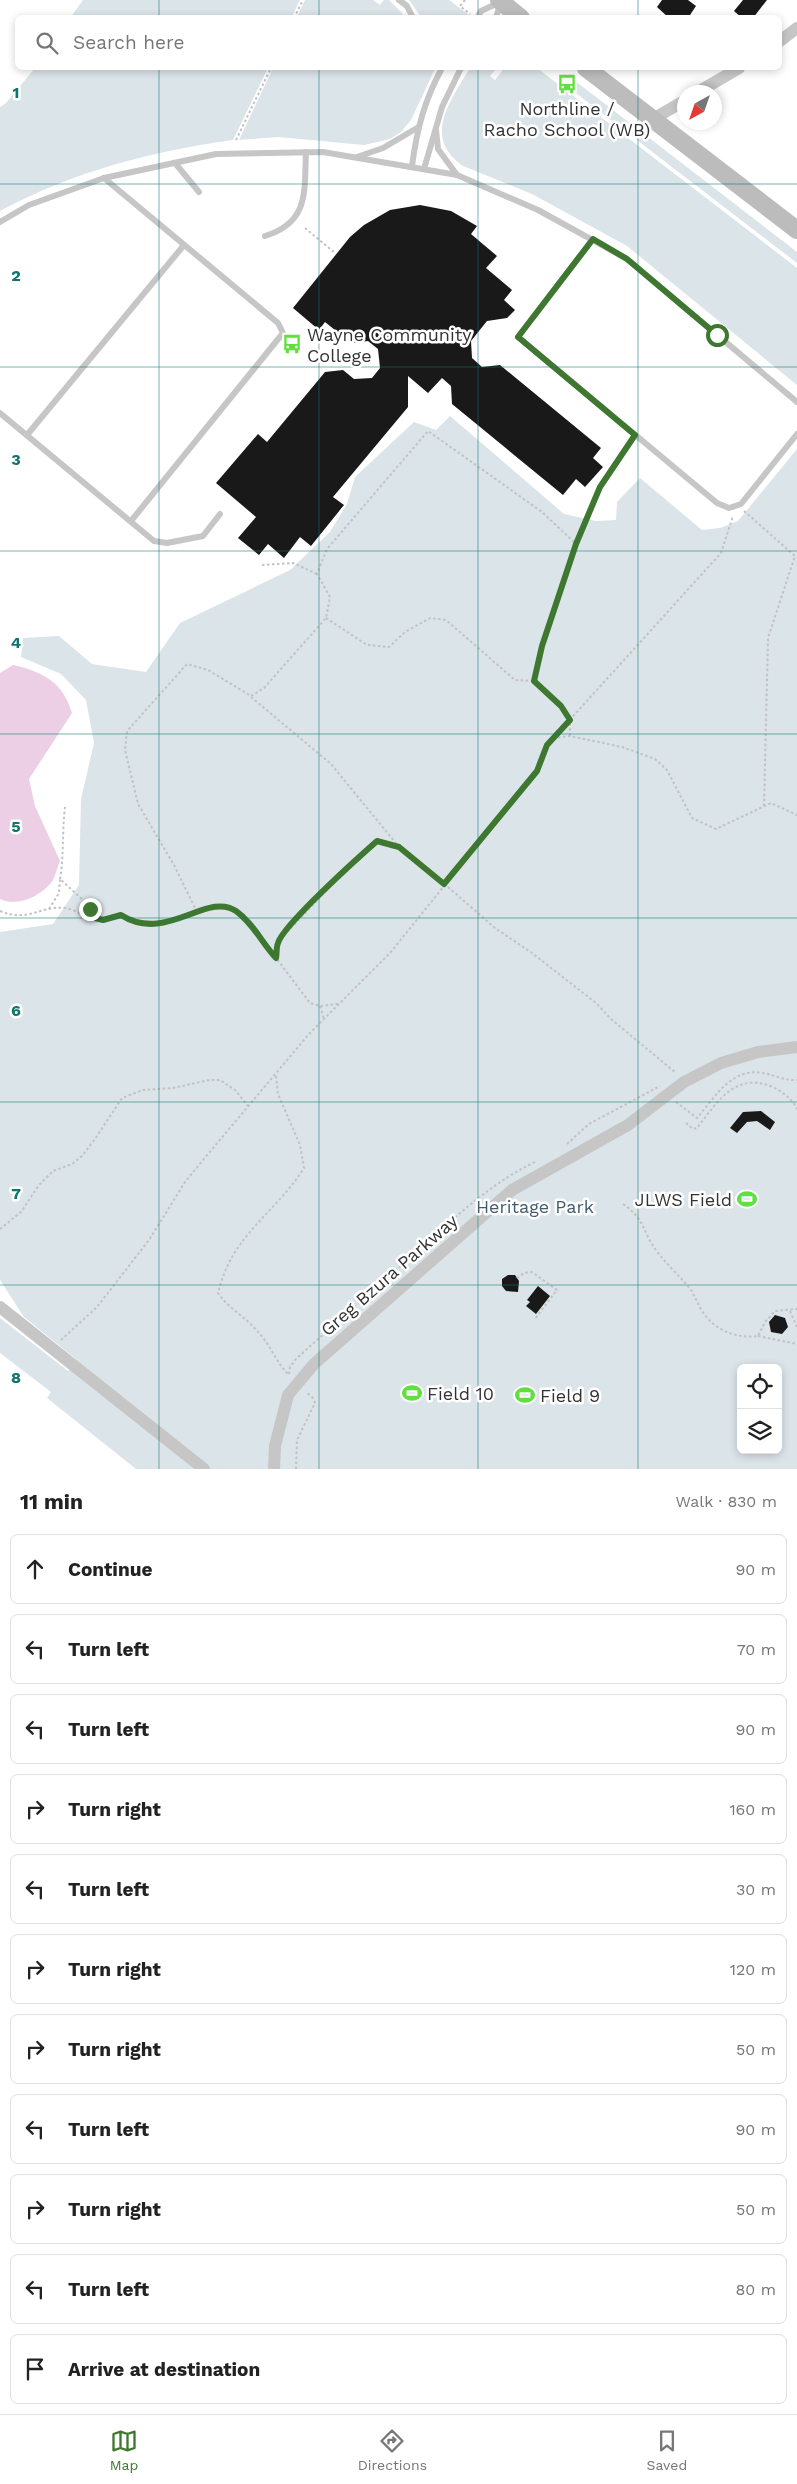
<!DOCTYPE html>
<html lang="en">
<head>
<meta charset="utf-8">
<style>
  body { margin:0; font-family:"Work Sans",sans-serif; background:#f2f2f2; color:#222 }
  .controls { position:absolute; right:15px; bottom:15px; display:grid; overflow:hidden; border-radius:8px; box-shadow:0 2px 8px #0003 }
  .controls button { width:45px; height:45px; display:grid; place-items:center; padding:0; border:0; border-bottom:1px solid #e0e0e0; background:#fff; color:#222; font:25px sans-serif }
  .compass { position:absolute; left:677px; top:85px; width:45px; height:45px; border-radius:50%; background:#fff; box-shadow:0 2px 8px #0003; rotate:220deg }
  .stop { position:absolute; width:15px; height:15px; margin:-11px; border:4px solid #3e772f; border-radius:50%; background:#fff }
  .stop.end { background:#3e772f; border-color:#fff; box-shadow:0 1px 5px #0008 }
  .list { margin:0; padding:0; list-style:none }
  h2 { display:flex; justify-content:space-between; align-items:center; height:65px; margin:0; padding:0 20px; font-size:21px }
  h2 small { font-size:16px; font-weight:400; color:#767676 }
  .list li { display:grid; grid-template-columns:32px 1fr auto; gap:15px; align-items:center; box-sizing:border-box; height:70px; margin:0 10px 10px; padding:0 10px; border:1px solid #e0e0e0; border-radius:8px }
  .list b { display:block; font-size:19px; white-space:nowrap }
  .list em { font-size:16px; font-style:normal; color:#767676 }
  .icon { flex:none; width:28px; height:28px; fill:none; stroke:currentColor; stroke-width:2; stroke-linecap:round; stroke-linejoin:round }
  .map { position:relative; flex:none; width:797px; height:1469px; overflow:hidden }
  .search { position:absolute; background:#fff; box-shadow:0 2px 8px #0003; left:15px; right:15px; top:15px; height:55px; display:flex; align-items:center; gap:12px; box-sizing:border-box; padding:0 18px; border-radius:8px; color:#767676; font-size:19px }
  .sheet { height:945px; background:#fff }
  nav { display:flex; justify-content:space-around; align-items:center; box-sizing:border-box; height:70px; border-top:1px solid #e0e0e0; background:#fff; font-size:14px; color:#767676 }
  nav a { display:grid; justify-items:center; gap:2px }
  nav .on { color:#3e772f }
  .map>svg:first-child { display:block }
  .green { fill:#dbe4e9; fill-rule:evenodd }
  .water { fill:#eccfe5 }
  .building { fill:#191919 }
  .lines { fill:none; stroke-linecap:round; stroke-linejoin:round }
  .path { stroke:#c2c2c2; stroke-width:2; stroke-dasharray:2.5 2.5; stroke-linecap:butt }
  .lane { stroke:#c6c6c6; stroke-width:6 }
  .street { stroke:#c6c6c6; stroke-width:12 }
  .secondary { stroke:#bcbcbc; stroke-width:18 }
  .route { stroke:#3e772f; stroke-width:6 }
  .grid { fill:none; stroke:#0f766e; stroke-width:1; stroke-opacity:0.55 }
  .labels { text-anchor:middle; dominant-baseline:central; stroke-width:5; stroke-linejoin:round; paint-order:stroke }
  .poi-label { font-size:18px; fill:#323232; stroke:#fff; text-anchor:start }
  .park-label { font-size:18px; fill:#405c6d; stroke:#fff }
  .street-label { font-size:18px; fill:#323232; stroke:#fff }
  .grid-label { font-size:16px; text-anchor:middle; font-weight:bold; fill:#0f766e; stroke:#fff; stroke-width:5; stroke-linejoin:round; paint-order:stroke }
</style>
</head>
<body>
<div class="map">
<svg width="797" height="1469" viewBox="0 0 797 1469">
  <rect width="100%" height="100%" fill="#fff"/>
  <g class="green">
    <path d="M83,0H300L292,17H71Z"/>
    <path d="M305,0H373L380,5L384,0H389L406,17H297Z"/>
    <path d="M409,0H449L469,15L468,18L421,17Z"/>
    <path d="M35,68H268L233,140C149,152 75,171 0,211V107L6,103Z"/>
    <path d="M273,68H433L434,71L411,120L401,132L390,139L364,145L278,137L239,140Z"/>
    <path d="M470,68H497L490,76L495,80L502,71L501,68H537L797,268V385L627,246L532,194L463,166C422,138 450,101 470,68Z"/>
    <path d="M574,80L797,252V263L568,87Z"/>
    <path d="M450,416L564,514L596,521L616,520L617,502L640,478L702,530L720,528L738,521L797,449V1469H136L47,1398L51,1392L0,1353V1318L68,1371L77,1360L24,1317L0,1280V932L53,924L79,885L81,799L94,743L86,700L61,674L21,657L23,638L59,636L92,664L146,672L180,623L290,570L330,532L347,504L355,477L414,422L436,430ZM741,1368H778V1450H741Z"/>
  </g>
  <path class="water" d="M13,665C43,672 63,682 72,713L29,779L35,806L60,861C57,868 55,878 51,883C39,897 17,907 0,899V673Z"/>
  <g class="building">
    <path d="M662,0H688L696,6L688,18H669L657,7Z"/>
    <path d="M743,0H767L753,18H742L734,11Z"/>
    <path d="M420,205L451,211L477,226L471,234L497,256L486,268L512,290L504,300L515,310L507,318L487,321L471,341L472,358L482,367L500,365L601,448L593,458L603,467L585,487L576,479L563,495L452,404L451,386L442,378L428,393L408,376V407L333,497L344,505L311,546L300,537L284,558L268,544L259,555L238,538L256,517L216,483L258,434L267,442L325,372L343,370L354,379L372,378L380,368L378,349L368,341L351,343L325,322L319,330L293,308L350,237L364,225L390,210Z"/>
    <path d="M761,1111L775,1122L770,1130L757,1121L747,1122L737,1133L730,1128L743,1112Z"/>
    <path d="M508,1275H515L519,1281L518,1292L506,1291L502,1286V1279Z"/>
    <path d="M538,1286L550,1296L536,1314L526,1306L530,1302L527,1300Z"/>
    <path d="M775,1315L785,1318L788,1327L782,1334L771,1332L769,1322Z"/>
  </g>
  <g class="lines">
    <g class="path">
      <path d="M465,0L460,6L470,14"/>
      <path d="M294,18L303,0"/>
      <path d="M236,140L271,68"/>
      <path d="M305,228L335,253"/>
      <path d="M744,511L795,556L768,638L764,806"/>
      <path d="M262,565L293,563L317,574"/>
      <path d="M326,618L367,645L389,647L405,632L430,618L446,620L515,680L534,681L561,706L570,720V736"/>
      <path d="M534,681L542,646L576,544L600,487L631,442"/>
      <path d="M251,697L331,764L399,847L417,860L495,928L532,953L596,1003L611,1019L676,1073"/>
      <path d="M553,738L570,736L622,747L655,759L667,770L692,818L716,829L771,803L797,815"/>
      <path d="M60,879C64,856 62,832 65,807"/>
      <path d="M49,909L59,893L60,879L83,900L95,918"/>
      <path d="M0,911C28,923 41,905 65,908C77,910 89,919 102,920C108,920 115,916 121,915C166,944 207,891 236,911C253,923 263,943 276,958"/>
      <path d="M197,912L174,865L138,804L125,750L127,731L187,664L208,670L251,696L264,688L326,618L330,597L317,574L327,549L428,431L542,512L576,544"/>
      <path d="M338,1004L320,1006L310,1003L276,958L278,942L354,861L377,841L399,847"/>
      <path d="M320,1006L324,1019"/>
      <path d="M276,1076L278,1094L300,1145L304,1168C275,1214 232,1234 218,1293C228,1308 247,1318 259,1333C271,1346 276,1362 288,1374"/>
      <path d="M676,1102L697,1118C715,1097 732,1067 763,1073C775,1075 785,1081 797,1080"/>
      <path d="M686,1123L693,1129L697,1128C718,1101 736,1070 775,1088C784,1093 793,1100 797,1109"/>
      <path d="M567,1144L589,1124L660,1086"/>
      <path d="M623,1204C645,1219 642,1231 656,1250C666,1264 680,1276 691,1290C695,1297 698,1304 702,1311C714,1330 736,1339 758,1336L765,1322L775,1311L797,1309"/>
      <path d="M0,1229L21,1212L39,1185L53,1171L72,1164L82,1156L95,1139L122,1098L143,1090L173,1088L209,1080H220L235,1090L248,1106"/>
      <path d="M517,1278L524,1273L532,1272L557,1290L534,1320"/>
      <path d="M790,1311L797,1327"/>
      <path d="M758,1336L797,1344"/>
      <path d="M61,1340L97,1307L149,1240L185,1182L208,1154L309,1034L390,953L537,771L547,745L721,553L733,516"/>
      <path d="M289,1374L290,1367L296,1359C332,1326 369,1295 405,1262C446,1226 485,1186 535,1162"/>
      <path d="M296,1469L297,1440L315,1403L313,1398L306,1392"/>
    </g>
    <g class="lane">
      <path d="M399,0L407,6L413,18"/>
      <path d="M477,18L481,11L500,2"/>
      <path d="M496,18L500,4"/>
      <path d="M436,130L438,149L457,175"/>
      <path d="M357,157L383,148L417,128"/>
      <path d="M175,163L199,192"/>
      <path d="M412,166C417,129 424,101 442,68"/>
      <path d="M424,169L442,107L461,68"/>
      <path d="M104,178L278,323L283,333L131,521"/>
      <path d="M0,222L29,205L104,178L216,154L323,152L457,175L538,210L627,259L797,402"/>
      <path d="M265,236C310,222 304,191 306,152"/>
      <path d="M593,239L518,337L717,503L729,508L741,504L797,434"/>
      <path d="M0,413L154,541L167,543L203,536L220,514"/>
      <path d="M27,435L184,245"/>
    </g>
    <g class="street">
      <path d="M780,41L797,28"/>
      <path d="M698,92L739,68"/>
      <path d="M653,119L684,101"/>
      <path d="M0,1307L204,1469"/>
      <path d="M274,1469L275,1446L288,1395L314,1364L512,1190L628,1125L684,1082L721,1063L758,1052L797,1047"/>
    </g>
    <g class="secondary">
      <path d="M499,0L521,18"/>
      <path d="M586,68L797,230"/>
    </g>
  </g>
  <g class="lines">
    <path class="route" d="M90,909L95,918L103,920L121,915C166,944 207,891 236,911C253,923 262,943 276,958C277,954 276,948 278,943C283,925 360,856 377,841L399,847L444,884L537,771L547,745L570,720L561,706L534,681L542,646L576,544L600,487L635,435L518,337L593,239L627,259L717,335"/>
  </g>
  <path class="grid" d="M159,0V18M319,0V18M478,0V18M638,0V18M159,68V1469M319,68V1469M478,68V1469M638,68V1469M0,184H797M0,367H797M0,551H797M0,734H797M0,918H797M0,1102H797M0,1285H797"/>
  <defs>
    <symbol id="bus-bare" viewBox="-9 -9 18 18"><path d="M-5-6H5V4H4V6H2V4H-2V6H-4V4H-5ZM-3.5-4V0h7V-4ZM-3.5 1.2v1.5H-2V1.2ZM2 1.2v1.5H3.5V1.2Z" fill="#61df3e" stroke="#fff" stroke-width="2.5" paint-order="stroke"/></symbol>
    <symbol id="stadium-bare" viewBox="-9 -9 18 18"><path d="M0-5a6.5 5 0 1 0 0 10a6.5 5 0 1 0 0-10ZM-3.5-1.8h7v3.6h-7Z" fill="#61df3e" stroke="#fff" stroke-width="2.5" paint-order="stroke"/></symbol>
  </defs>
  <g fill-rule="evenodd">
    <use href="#bus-bare" x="553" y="70" width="28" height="28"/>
    <use href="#bus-bare" x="278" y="330" width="28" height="28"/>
    <use href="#stadium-bare" x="733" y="1185" width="28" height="28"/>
    <use href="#stadium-bare" x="398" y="1379" width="28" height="28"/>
    <use href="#stadium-bare" x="511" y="1381" width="28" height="28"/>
  </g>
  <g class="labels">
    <g class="poi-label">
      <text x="567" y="108" text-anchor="middle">Northline /<tspan x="567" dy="21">Racho School (WB)</tspan></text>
      <text x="307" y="334">Wayne Community<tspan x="307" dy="21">College</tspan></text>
      <text x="732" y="1199" text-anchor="end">JLWS Field</text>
      <text x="427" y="1393">Field 10</text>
      <text x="540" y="1395">Field 9</text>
    </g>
    <g class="park-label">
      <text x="535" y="1206">Heritage Park</text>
    </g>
    <g class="street-label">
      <text transform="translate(389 1275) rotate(-41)">Greg Bzura Parkway</text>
    </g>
  </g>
  <g class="grid-label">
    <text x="16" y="98">1</text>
    <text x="16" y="281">2</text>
    <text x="16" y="465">3</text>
    <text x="16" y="648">4</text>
    <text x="16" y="832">5</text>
    <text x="16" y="1016">6</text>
    <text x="16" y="1199">7</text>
    <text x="16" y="1383">8</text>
  </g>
</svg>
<div class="controls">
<button><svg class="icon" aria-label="locate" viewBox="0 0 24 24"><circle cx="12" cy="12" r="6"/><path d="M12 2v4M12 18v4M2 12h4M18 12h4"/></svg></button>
<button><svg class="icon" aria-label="layers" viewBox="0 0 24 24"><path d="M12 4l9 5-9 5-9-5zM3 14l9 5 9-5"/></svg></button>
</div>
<svg class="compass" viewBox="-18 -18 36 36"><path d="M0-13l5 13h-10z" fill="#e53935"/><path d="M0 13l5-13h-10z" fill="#767676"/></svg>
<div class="stop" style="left:717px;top:335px"></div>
<div class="stop end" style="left:90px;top:909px"></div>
<div class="search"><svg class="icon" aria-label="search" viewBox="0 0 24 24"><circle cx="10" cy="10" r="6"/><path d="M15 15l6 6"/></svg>Search here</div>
</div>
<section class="sheet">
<h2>11 min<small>Walk · 830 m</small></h2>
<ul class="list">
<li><svg class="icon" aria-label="ahead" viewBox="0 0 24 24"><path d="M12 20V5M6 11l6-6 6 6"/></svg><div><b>Continue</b></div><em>90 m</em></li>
<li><svg class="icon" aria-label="left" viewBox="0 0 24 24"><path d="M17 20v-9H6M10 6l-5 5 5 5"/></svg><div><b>Turn left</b></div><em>70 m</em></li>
<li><svg class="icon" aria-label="left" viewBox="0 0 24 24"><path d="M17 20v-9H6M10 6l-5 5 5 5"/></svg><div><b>Turn left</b></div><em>90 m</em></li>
<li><svg class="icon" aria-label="right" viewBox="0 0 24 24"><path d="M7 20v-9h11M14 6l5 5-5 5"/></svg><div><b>Turn right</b></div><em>160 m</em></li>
<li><svg class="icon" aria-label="left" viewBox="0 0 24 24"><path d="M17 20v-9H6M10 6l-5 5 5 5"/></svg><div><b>Turn left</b></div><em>30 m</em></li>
<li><svg class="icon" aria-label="right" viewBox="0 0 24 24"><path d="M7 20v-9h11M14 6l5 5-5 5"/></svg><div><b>Turn right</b></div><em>120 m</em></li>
<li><svg class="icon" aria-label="right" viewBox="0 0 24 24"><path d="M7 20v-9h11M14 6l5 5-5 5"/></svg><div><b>Turn right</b></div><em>50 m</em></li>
<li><svg class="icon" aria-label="left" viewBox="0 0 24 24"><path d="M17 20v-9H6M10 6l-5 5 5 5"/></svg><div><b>Turn left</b></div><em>90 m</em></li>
<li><svg class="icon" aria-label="right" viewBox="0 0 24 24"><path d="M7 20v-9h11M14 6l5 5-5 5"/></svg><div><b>Turn right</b></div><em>50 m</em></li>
<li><svg class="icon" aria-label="left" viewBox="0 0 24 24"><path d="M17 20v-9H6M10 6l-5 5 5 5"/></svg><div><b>Turn left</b></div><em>80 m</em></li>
<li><svg class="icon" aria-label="arrive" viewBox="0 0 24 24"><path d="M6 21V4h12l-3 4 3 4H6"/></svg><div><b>Arrive at destination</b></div></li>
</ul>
</section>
<nav>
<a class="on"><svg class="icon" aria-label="map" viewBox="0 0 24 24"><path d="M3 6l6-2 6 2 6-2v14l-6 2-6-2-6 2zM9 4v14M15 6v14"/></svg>Map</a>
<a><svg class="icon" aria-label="directions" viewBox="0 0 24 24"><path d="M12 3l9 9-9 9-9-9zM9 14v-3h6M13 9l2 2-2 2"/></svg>Directions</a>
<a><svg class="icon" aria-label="saved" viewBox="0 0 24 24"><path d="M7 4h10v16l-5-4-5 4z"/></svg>Saved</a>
</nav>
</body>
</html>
